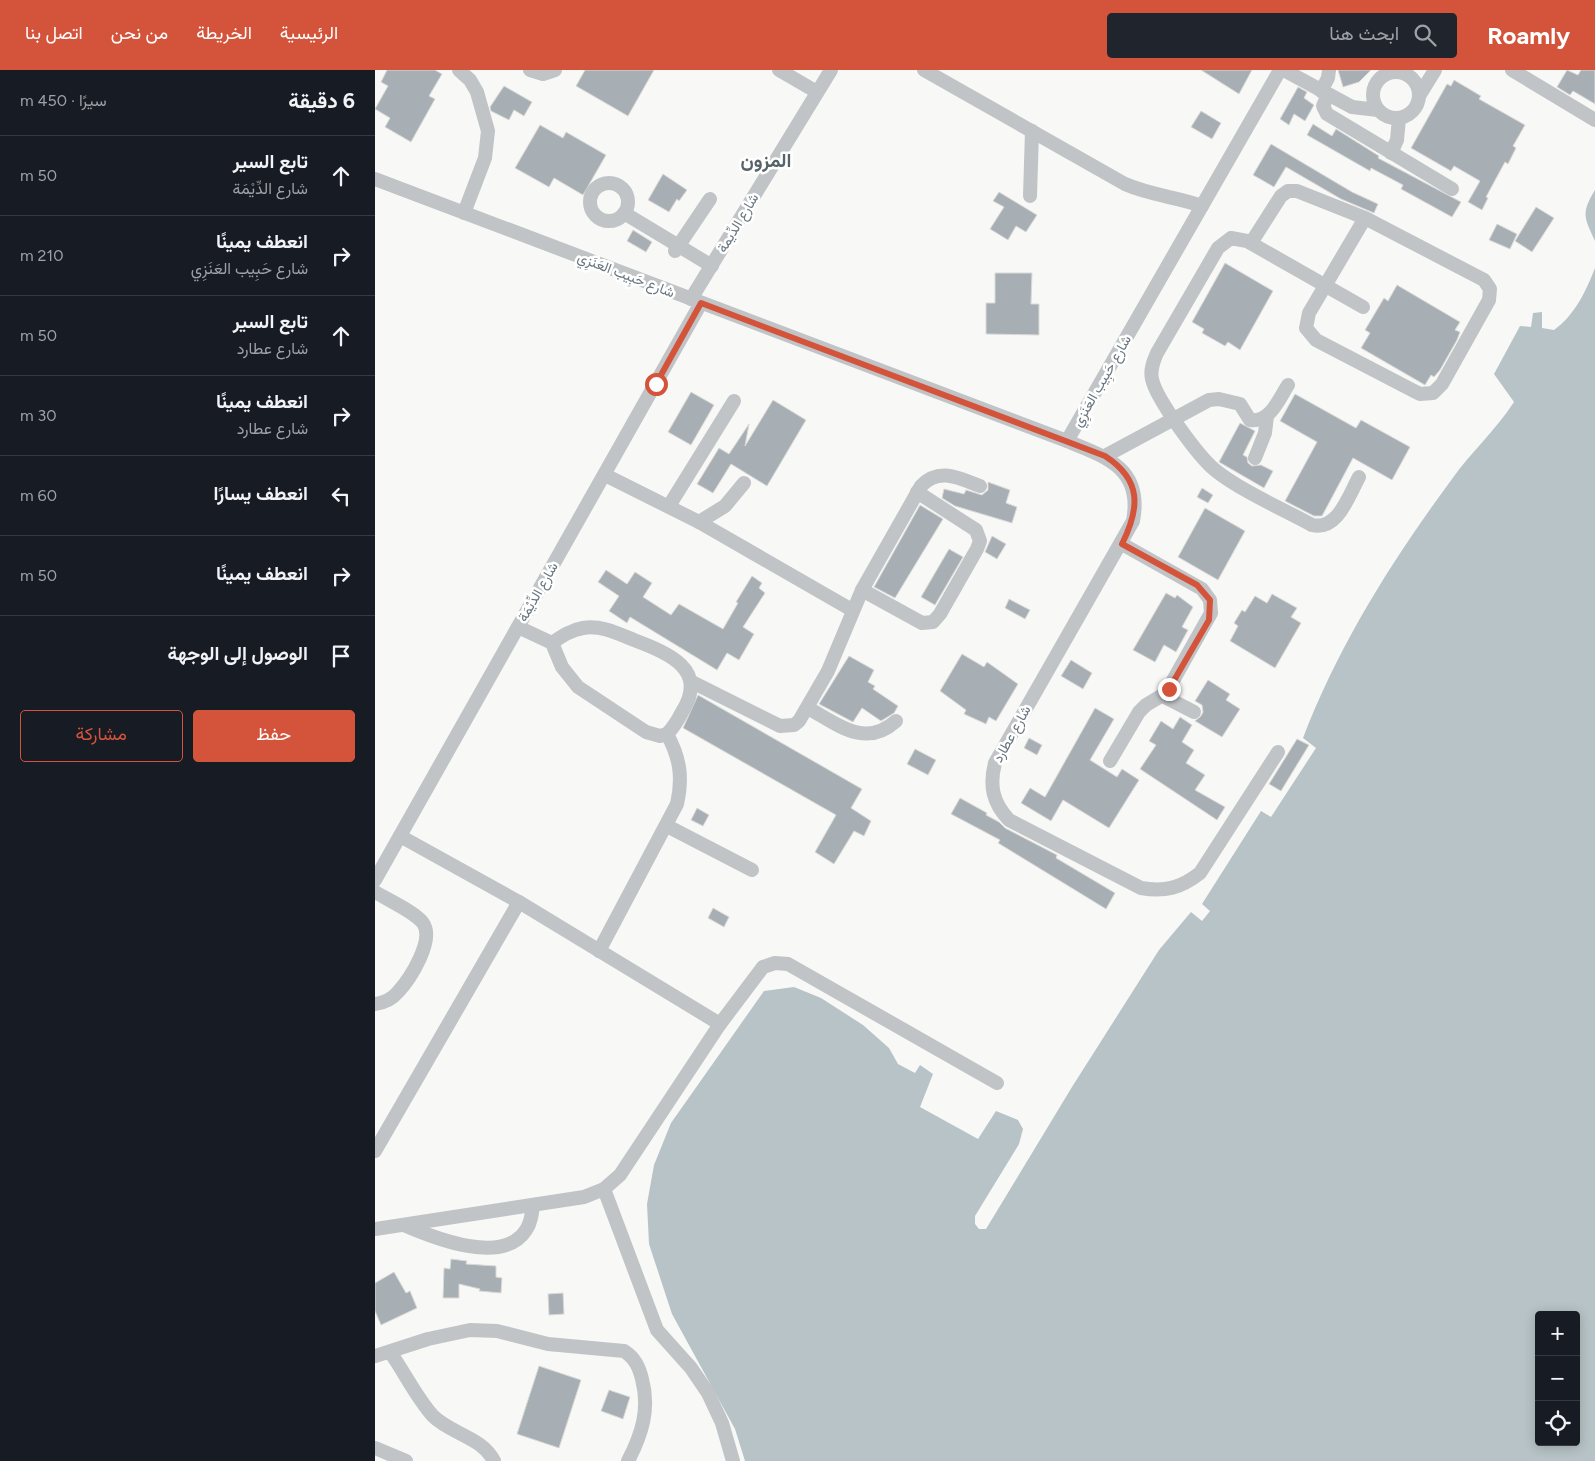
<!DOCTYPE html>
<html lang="ar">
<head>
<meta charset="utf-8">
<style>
  body { margin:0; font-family:Figtree,Vazirmatn,sans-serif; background:#20242c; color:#f1f3f6; direction:rtl }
  .controls { position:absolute; right:15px; bottom:15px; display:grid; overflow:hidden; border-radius:5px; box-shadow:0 2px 12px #0003 }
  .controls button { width:45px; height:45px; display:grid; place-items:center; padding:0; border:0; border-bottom:1px solid #363941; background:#171b24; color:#f1f3f6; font:25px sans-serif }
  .stop { position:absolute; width:15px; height:15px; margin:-11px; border:4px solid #d4543b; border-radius:50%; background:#fff }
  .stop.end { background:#d4543b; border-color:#fff; box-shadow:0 1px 5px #0008 }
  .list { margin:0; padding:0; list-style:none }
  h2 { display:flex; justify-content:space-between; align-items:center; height:65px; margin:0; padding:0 20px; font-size:21px }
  h2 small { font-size:16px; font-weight:400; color:#9ea1a6 }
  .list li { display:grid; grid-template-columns:32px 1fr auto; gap:15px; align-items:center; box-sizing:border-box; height:80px; padding:0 20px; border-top:1px solid #363941 }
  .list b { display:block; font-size:19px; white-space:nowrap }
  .list p { margin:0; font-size:16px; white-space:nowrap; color:#9ea1a6 }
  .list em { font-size:16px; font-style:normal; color:#9ea1a6 }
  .actions { display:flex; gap:10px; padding:15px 20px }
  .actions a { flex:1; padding:11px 0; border:1px solid #d4543b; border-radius:5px; text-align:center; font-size:18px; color:#d4543b }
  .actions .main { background:#d4543b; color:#fff }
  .icon { flex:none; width:28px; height:28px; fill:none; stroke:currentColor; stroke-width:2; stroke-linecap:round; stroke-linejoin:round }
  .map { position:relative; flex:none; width:1220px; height:1391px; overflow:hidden; direction:ltr }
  header { display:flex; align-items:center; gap:30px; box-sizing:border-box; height:70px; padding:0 25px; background:#d4543b; color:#fff }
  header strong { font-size:24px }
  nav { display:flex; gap:28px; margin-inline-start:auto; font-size:18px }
  .search { width:350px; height:45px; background:#20242c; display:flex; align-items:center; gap:12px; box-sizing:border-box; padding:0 18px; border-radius:5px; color:#9ea1a6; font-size:19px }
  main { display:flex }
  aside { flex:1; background:#171b24 }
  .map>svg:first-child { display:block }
  .water { fill:#b7c3c6; fill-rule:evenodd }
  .building { fill:#a8afb4; stroke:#dadad8 }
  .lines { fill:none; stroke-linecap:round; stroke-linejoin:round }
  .minor { stroke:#c0c4c7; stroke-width:14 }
  .route { stroke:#d4543b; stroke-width:6 }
  .labels { text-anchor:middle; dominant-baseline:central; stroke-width:5; stroke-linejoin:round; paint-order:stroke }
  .street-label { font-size:14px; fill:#66757e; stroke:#fff }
  .district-label { font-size:19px; font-weight:bold; fill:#57636a; stroke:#fff }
</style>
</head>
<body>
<header>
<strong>Roamly</strong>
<div class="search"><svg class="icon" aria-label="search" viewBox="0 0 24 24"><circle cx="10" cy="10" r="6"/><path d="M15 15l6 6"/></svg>ابحث هنا</div>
<nav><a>الرئيسية</a><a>الخريطة</a><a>من نحن</a><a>اتصل بنا</a></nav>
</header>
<main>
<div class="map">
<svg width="1220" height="1391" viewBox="0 0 1220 1391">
  <rect width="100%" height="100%" fill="#f8f8f6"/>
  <g class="water">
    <path d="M1220,120V171C1209,147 1206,143 1220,120Z"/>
    <path d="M1220,198V1391H370L360,1359L297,1244L274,1174L272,1134L279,1095L296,1053L389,921L419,917L446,928L488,955L514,978L523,994L540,1003L545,995L558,1004L545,1037L603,1069L621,1041L643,1050L648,1059L644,1074L600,1146V1154L604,1159H611L697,1017L784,880L816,842L827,851L835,841L827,834L886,741L896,747L941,678L928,668C964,574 1018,489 1077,409C1096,382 1121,360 1139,332L1119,304L1145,256L1156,257L1158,243L1167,242V258L1179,260C1200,245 1211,221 1220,198ZM1164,1245H1201V1372H1164Z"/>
  </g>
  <g class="building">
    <path d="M12,0H60L67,4L54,26L60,29L36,72L10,57L15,48L0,39L13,16L6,12Z"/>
    <path d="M210,0H279L253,46L201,16Z"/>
    <path d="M826,0H877L864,24Z"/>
    <path d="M963,0H996L984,12L968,17Z"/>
    <path d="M1192,0L1203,5L1206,0H1220V34L1198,21L1195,25L1182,17Z"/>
    <path d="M1079,10L1106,26L1104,29L1150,55L1138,76L1141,78L1133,94L1130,92L1111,127L1113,128L1107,140L1093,132L1105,111L1079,96L1076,101L1036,78L1072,14L1076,16Z"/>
    <path d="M129,16L157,32L149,46L139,40L134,50L116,41L115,37Z"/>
    <path d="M923,17L932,22L929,28L939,35L930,51L919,44L914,55L905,49Z"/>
    <path d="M826,41L846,53L837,69L816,57Z"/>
    <path d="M938,54L957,66L961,59L1004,86L1003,88L1086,132L1077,147L1026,119L1028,115L996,98L995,101L932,65Z"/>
    <path d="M165,55L188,68L191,62L231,85L208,125L179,108L174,117L140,98Z"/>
    <path d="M896,74L977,122L1003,134L999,143L966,129L911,97L899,117L878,105Z"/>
    <path d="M288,104L312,120L304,131L302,129L294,142L273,130Z"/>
    <path d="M624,122L662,145L651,162L641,156L633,170L615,159L629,137L618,131Z"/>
    <path d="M1161,137L1179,148L1157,182L1140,171Z"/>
    <path d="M1122,154L1142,164L1135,179L1114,170Z"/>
    <path d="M258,160L277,172L271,182L252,171Z"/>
    <path d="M850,193L898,221L865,280L853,272L850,276L827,263L829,259L817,252Z"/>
    <path d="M620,203H657L656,234H664V265L611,264V233H620Z"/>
    <path d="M1022,215L1085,252L1080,260L1085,262L1082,270L1065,300L1059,307L1056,305L1050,315L986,278L995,263L990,260L1009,228L1013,231Z"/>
    <path d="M316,322L339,335L316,375L293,362Z"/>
    <path d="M920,324L981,358L986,350L1035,377L1017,410L978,388L947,446H939L910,431L942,372L905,351Z"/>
    <path d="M398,330L431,350L392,416L356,394L338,423L322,414L344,378L354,384L374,354L370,376Z"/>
    <path d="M865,353L880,361L868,385L872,387L873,393L877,396L886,395L898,401L889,418L844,392Z"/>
    <path d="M613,412L635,420L631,433L642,437L637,453L580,436L567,428L569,419L589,424L591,420L607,425L613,420Z"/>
    <path d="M827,418L838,425L833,433L822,427Z"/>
    <path d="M545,435L568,449L520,528L499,517Z"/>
    <path d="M830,438L870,461L843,510L803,487Z"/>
    <path d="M617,466L631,474L622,489L610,482Z"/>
    <path d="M574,479L588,487L560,535L546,527Z"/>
    <path d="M231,500L252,514L260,502L277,513L268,527L296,545L304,534L348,559L363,533L361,532L377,506L387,513L384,518L390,523L368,557L379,564L364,590L352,583L342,600L255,547L252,553L234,541L244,526L223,512Z"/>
    <path d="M791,523L800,528L802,525L818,537L807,557L813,560L801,582L789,575L780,592L758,580Z"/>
    <path d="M897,524L922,538L916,547L926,553L900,598L855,571L863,556L859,553L867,540L870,542L880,526L892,533Z"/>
    <path d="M634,529L655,540L650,549L630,538Z"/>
    <path d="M587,584L609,597L612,592L643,614L621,651L614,647L611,654L589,644L591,640L565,621Z"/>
    <path d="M474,586L499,600L493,612L500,616L498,619L523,636L519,643L506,651L487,638L478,652L444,634Z"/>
    <path d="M696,590L717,603L708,619L686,606Z"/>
    <path d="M833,610L855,624L851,630L865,639L847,667L820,651L826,646L828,642L827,635L820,631Z"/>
    <path d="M323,625L487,719L476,738L496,751L489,766L479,761L459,794L440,782L461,745L308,658Z"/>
    <path d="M720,638L739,649L715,690L742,707L747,699L764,710L734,758L688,730L676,751L646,733L655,718L670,727Z"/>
    <path d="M805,647L817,655L807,672L819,680L811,693L830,705L820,720L850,737L842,750L765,699L781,675L774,671L786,651L798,659Z"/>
    <path d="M654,668L667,675L662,685L649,678Z"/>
    <path d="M922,669L934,675L906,721L894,714Z"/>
    <path d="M540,679L561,690L553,705L532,694Z"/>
    <path d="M585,728L612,743L611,745L624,752L630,758L682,785L681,788L740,823L731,839L623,773L625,770L576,744Z"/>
    <path d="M322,738L334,745L328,756L316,750Z"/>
    <path d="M338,838L354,847L349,857L333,848Z"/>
    <path d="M76,1189L92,1191L91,1194L121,1196V1207L127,1208L126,1223L104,1221L105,1219L84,1214V1228H68L69,1198L75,1199Z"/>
    <path d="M19,1202L31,1223L35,1221L42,1238L6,1255L0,1241V1213Z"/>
    <path d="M188,1223L189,1244L174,1245L173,1224Z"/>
    <path d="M164,1296L206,1310L184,1378L142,1364Z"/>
    <path d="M234,1320L255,1327L248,1349L226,1341Z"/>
  </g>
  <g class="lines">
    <g class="minor">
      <path d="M84,0L95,10L102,22L113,61L110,88L89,143"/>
      <path d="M155,0L168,4L180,0"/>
      <path d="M404,0L442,22"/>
      <path d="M549,0L750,114C775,125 802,127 827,136"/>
      <path d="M909,0L977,37L1003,40"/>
      <path d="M1137,0L1220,50"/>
      <circle cx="1021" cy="25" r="23"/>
      <path d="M946,21L953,8L954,0"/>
      <path d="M953,25L948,36L952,44L1077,119"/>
      <path d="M1044,26L1060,0"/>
      <path d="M1016,83L1022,70L1024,48"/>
      <path d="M0,109L692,371C732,387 768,399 758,451L620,693C614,716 618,733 634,750L766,818C790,822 806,818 825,803L903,682"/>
      <circle cx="234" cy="132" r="19"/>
      <path d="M655,126L657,61"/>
      <path d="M249,143L337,196"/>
      <path d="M876,173L906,126L913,121H922L990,148L1109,210L1115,219L1114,230L1067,314L1058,323L1045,324L1039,321L941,270L931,258L934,243L990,148"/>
      <path d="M300,181L335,129"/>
      <path d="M316,229L456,0"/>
      <path d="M692,371L905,0"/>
      <path d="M730,386L834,330L844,329L865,334L875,350C895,353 904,329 913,315"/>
      <path d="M880,388L890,363L892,346"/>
      <path d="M230,405L324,452L477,540"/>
      <path d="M984,407C974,425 963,461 937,455C908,439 866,421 840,400C824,387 781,329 777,309C775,300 778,292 782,283L843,178L856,168L872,171L988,237"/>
      <path d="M294,436L359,331"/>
      <path d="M324,452L350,436L369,413"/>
      <path d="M487,520L547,553L558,552L565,544L602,479L605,471L601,460L542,422"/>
      <path d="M143,557L177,573L187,597L203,617L271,662L285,666L292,664C298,658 303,650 307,642C334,599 293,583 259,570C242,563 226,555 208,558C196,560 187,566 177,573"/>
      <path d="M317,612L405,656L419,655L424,651L453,601L487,520L546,416C564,397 584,408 605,416"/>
      <path d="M788,626L819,642"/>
      <path d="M433,638C462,654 490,679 521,651"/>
      <path d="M735,691L764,642L771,635L791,623L836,543L835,530L827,519L747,474"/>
      <path d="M292,756L377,800"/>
      <path d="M25,766L144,832L345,954"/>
      <path d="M0,810L326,233"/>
      <path d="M0,822C13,830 40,842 48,853C60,870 35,909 23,922C17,929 9,933 0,934"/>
      <path d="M224,881L302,734C308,707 305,688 292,664"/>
      <path d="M0,1081L144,832"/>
      <path d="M229,1119L282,1260L316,1298L333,1323L347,1353L358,1391"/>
      <path d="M29,1155C59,1168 128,1196 151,1160C156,1153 157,1144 158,1135"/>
      <path d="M0,1159L209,1127L229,1119L245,1105L345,954L388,897L400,893L413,894L622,1013"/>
      <path d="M15,1282C30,1303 41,1327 58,1346C76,1364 107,1367 119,1391"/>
      <path d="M0,1286L53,1269L95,1260L122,1261L173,1274L249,1281C260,1288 264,1297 267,1309C275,1339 267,1364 253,1391"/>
      <path d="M0,1378L31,1391"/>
    </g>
  </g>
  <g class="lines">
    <path class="route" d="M281,314L326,233L730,386C767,410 765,438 747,474L822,515L835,530L834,550L794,619"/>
  </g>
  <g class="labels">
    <g class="street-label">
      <text transform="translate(363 153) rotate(-59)">شارع الدِّيمة</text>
      <text transform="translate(251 205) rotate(21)">شارع حَبِيب العَنَزِي</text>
      <text transform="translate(727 311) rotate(-60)">شارع حَبِيب العَنَزِي</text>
      <text transform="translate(163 522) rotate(-60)">شارع الدِّيْمَة</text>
      <text transform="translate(637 664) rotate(-61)">شارع عطارد</text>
    </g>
    <g class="district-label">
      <text x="391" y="90">المزون</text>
    </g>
  </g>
</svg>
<div class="controls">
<button>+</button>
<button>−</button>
<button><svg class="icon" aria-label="locate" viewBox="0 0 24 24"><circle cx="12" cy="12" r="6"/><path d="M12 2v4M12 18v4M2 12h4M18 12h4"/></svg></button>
</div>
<div class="stop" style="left:281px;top:314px"></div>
<div class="stop end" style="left:794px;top:619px"></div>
</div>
<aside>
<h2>6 دقيقة<small>سيرًا · 450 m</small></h2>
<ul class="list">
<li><svg class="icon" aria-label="ahead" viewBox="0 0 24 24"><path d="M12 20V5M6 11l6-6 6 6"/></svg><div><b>تابع السير</b><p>شارع الدِّيْمَة</p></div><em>50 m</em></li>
<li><svg class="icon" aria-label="right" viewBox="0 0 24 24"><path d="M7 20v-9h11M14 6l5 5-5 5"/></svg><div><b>انعطف يمينًا</b><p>شارع حَبِيب العَنَزِي</p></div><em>210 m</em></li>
<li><svg class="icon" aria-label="ahead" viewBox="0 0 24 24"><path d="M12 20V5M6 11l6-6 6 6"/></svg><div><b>تابع السير</b><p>شارع عطارد</p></div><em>50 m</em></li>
<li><svg class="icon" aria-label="right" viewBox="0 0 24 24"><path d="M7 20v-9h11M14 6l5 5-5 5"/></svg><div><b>انعطف يمينًا</b><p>شارع عطارد</p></div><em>30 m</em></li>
<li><svg class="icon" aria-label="left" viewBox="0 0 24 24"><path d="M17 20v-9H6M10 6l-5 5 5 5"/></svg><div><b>انعطف يسارًا</b></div><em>60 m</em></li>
<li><svg class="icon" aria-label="right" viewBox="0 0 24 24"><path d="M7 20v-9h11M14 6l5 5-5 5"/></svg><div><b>انعطف يمينًا</b></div><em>50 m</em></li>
<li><svg class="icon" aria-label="arrive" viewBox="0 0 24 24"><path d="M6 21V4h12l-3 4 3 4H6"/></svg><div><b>الوصول إلى الوجهة</b></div></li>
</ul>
<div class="actions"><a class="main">حفظ</a><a>مشاركة</a></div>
</aside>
</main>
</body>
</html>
